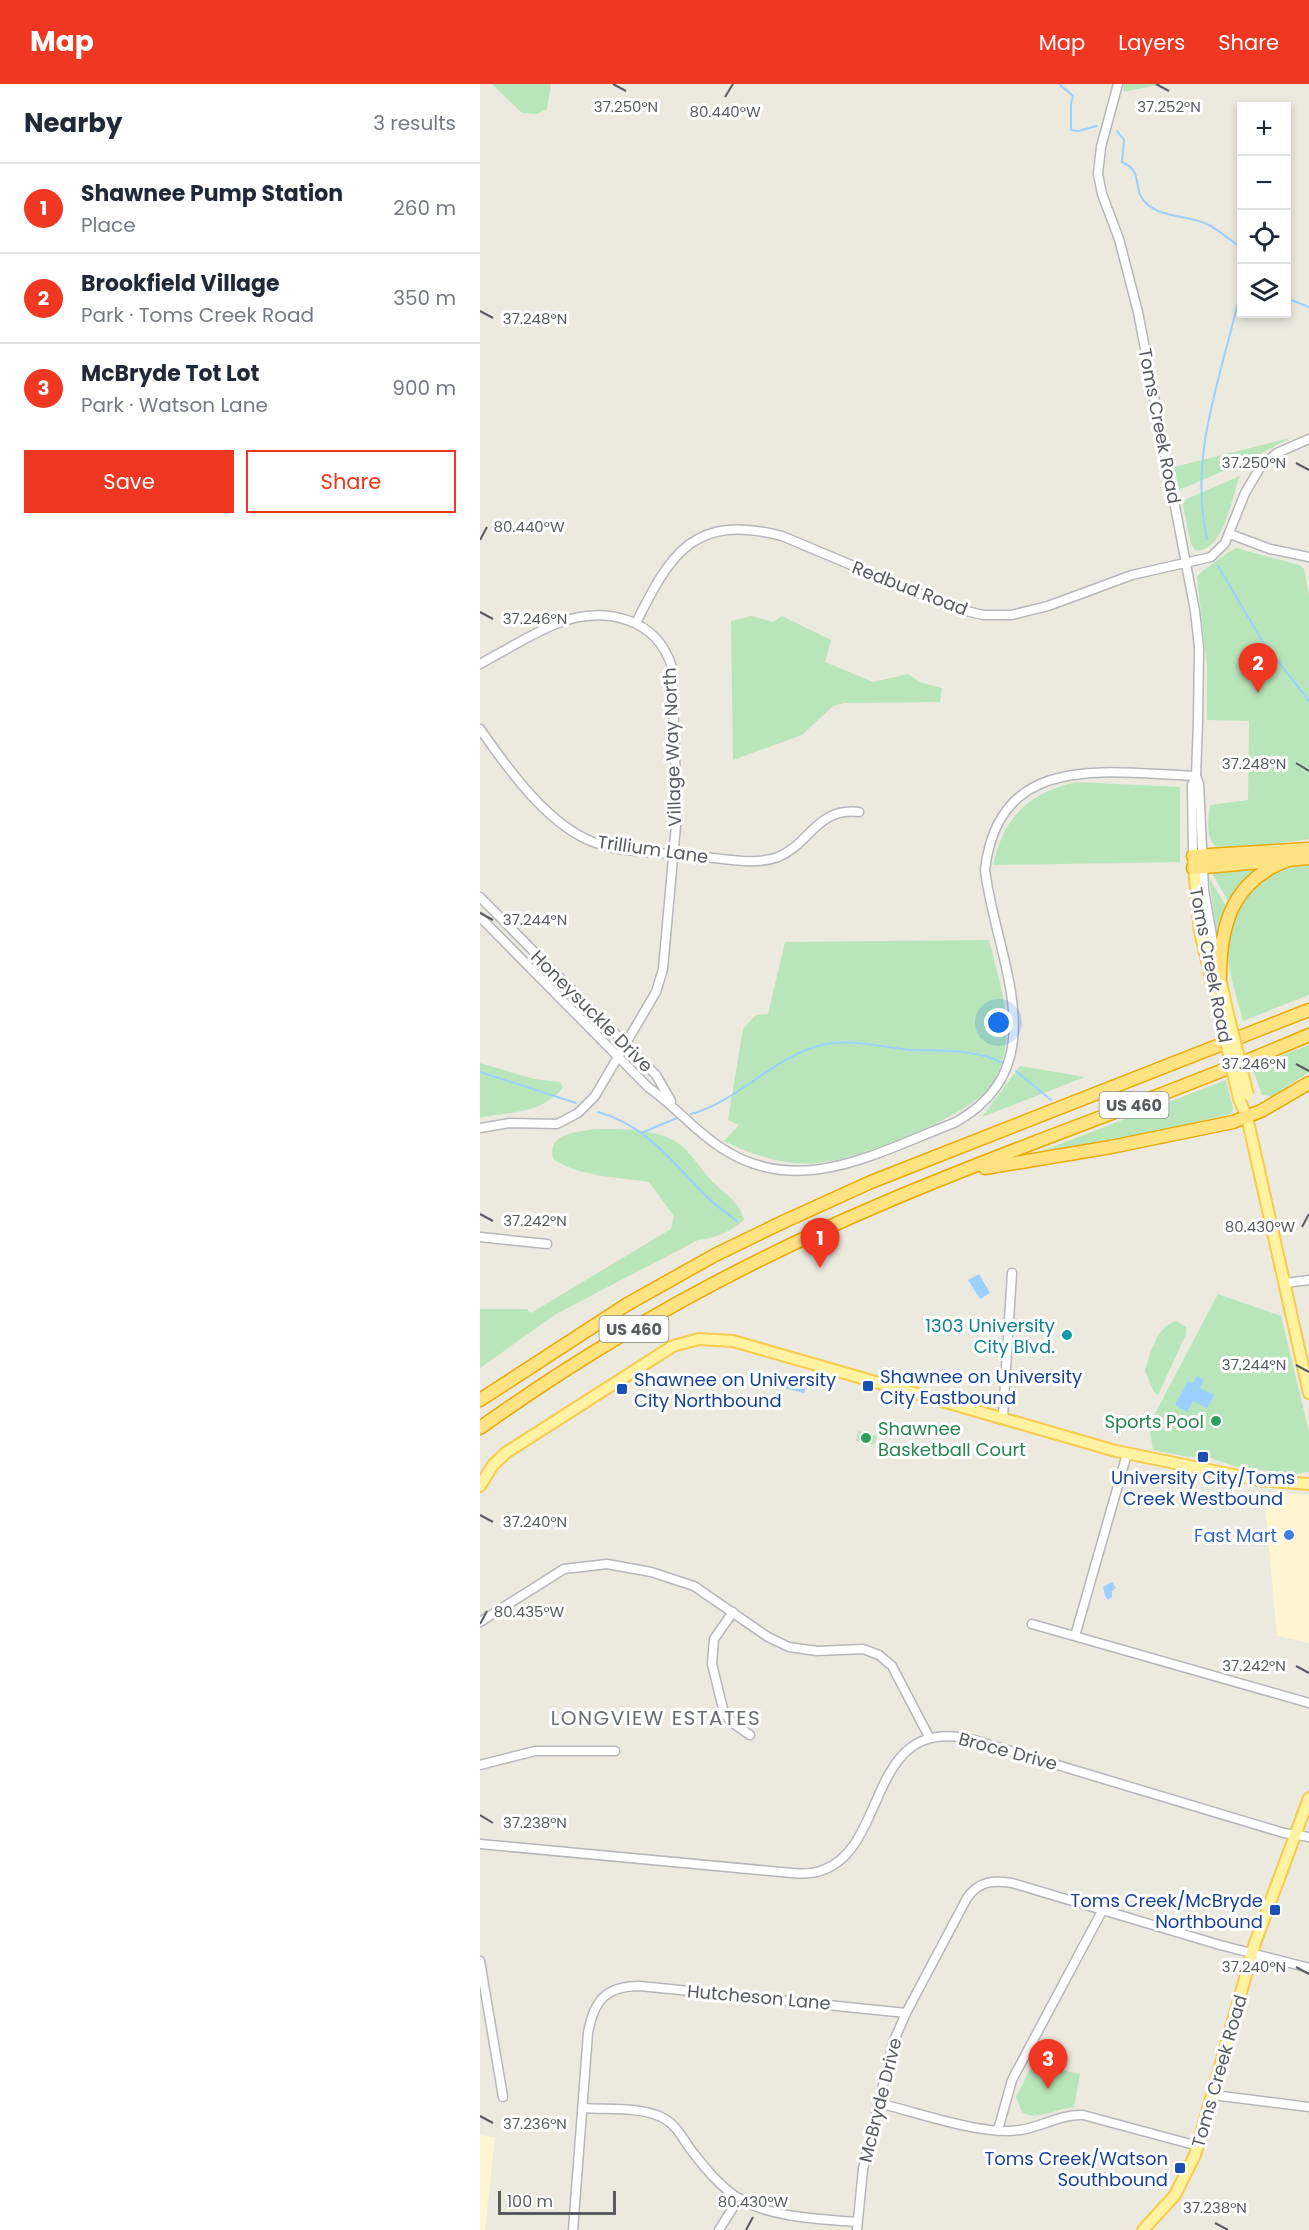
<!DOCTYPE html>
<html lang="en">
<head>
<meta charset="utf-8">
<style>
  body { margin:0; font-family:Poppins,sans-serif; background:#f6f6f7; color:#1f2937 }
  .controls { position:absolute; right:18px; top:18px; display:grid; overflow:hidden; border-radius:0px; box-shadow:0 3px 9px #0003 }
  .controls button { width:54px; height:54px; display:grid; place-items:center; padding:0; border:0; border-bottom:2px solid #e0e1e3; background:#fff; color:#1f2937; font:30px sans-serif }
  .scale { position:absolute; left:18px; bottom:15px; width:118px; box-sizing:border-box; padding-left:6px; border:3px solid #585c61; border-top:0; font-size:16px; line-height:21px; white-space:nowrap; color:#585c61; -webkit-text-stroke:4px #fff; paint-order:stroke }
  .you { position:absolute; left:519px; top:939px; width:21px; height:21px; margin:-15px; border:4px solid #fff; border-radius:50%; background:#1a73e8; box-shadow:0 0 0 9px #1a73e833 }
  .badge { display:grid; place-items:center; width:39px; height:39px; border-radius:50%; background:#ef3722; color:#fff; font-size:20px; font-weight:700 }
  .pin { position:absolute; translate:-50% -50px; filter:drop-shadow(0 2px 3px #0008) }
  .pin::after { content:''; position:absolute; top:32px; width:21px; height:18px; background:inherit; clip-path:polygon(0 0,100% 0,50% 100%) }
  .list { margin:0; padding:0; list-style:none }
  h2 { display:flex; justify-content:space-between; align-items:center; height:78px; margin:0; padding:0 24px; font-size:26px }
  h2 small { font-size:20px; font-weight:400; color:#747a83 }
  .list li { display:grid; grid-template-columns:39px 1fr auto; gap:18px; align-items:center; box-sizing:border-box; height:90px; padding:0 24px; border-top:2px solid #e0e1e3 }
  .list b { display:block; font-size:22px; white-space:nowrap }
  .list p { margin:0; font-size:20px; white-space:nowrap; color:#747a83 }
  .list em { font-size:20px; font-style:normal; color:#747a83 }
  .actions { display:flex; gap:12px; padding:18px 24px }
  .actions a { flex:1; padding:14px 0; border:2px solid #ef3722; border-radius:0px; text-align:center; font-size:21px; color:#ef3722 }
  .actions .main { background:#ef3722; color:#fff }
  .icon { flex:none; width:33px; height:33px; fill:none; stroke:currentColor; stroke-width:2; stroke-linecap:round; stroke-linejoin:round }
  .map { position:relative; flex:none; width:829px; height:2146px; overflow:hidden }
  header { display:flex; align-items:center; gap:36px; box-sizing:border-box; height:84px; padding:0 30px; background:#ef3722; color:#fff }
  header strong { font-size:28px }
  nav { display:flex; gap:33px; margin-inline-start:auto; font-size:21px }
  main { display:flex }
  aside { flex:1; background:#fff }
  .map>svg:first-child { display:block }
  .commercial { fill:#fff5d1 }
  .green { fill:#b9e5bb }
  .water { fill:#9cd1ff }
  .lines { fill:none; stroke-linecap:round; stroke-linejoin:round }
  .stream { stroke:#9cd1ff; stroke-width:2 }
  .minor-casing { stroke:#b5b7bd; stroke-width:11 }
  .major-casing { stroke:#f6cb4e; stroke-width:14 }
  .highway-casing { stroke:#eba800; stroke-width:15 }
  .minor { stroke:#fff; stroke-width:8 }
  .major { stroke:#fff2a1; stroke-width:10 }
  .highway { stroke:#ffe383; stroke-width:12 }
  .major-bridge-casing { stroke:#f6cb4e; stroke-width:14; stroke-linecap:butt }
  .major-bridge { stroke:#fff2a1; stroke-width:10 }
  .ticks { fill:none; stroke:#585c61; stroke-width:2 }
  .culture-dot { fill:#0f9aa8; stroke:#fff; stroke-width:2 }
  .transit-dot { fill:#1a4fb4; stroke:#fff; stroke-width:2 }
  .leisure-dot { fill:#2e9e5b; stroke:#fff; stroke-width:2 }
  .shop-dot { fill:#3f7fe0; stroke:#fff; stroke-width:2 }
  .labels { text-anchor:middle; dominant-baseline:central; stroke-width:6; stroke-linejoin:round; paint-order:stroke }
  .shield { fill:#fff; stroke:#8a8d90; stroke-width:1.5 }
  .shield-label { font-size:16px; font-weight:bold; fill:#585c61 }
  .street-label { font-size:18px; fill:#585c61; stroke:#fff }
  .culture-label { font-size:18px; fill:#0d838f; stroke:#fff; text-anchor:end }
  .transit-label { font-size:18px; fill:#164399; stroke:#fff; text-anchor:start }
  .leisure-label { font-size:18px; fill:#27864d; stroke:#fff; text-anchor:end }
  .shop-label { font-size:18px; fill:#366cbe; stroke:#fff; text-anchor:end }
  .neighbourhood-label { font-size:20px; letter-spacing:1.5px; fill:#696e73; stroke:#fff }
  .ticks-label { font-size:15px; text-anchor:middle; fill:#585c61; stroke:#fff; stroke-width:6; stroke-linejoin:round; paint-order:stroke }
</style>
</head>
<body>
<header>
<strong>Map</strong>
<nav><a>Map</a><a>Layers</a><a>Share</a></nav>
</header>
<main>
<aside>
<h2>Nearby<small>3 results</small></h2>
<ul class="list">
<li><span class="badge">1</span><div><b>Shawnee Pump Station</b><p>Place</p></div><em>260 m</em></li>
<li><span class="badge">2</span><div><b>Brookfield Village</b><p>Park · Toms Creek Road</p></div><em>350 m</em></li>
<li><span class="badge">3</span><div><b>McBryde Tot Lot</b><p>Park · Watson Lane</p></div><em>900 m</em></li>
</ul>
<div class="actions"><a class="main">Save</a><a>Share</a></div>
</aside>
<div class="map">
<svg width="829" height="2146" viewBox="0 0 829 2146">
  <rect width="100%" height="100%" fill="#ece9df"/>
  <g class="commercial">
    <path d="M784,1408L829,1411V1559L797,1552Z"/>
    <path d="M0,2051L15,2053L5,2146H0Z"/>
  </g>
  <g class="green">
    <path d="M12,0H71L67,25L57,30L42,29Z"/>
    <path d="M644,0H682L643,8Z"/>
    <path d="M810,354L771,375L699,406L694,383Z"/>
    <path d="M760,392C752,411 743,471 715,466L711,460L702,417Z"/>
    <path d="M756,464L819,481L824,485L829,511V755L744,767L738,765C725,753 728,738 730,721L768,716L769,637L727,636V582L717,493C718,489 750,467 756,464Z"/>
    <path d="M271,532L293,538L302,532L351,556L345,578L393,598L428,590L442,599L462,604L460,618L364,619L353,622L322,651L253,676L251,537Z"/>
    <path d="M596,698L700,703V778L513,781C524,733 548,709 596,698Z"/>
    <path d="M787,780L762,799L748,817L732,789Z"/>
    <path d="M829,781V911L763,937C758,916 750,894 748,873C743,827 785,782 829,781Z"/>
    <path d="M729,794L746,822L737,851Z"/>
    <path d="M509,856C519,897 535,939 521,981C518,988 515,996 511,1002C486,1034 377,1076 337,1079C304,1082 273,1071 244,1057L259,1041L248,1036L263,945L276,931L288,930L305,858Z"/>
    <path d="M829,961V988L793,1012L782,1011L772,983Z"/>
    <path d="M0,979L54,995L80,998L83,1004C57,1032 34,1026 0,1034Z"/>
    <path d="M540,982L605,993L502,1033Z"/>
    <path d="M746,996L753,1024L751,1030L654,1052L562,1067Z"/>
    <path d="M114,1045C140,1045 172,1044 195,1057C210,1066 221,1086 233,1098C246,1111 259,1117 264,1136C249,1148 237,1154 218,1156L76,1230L0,1284V1225H47L51,1229L191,1145L194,1132L169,1098C137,1093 100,1093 73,1075C67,1049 95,1049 114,1045Z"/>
    <path d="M738,1210L801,1232L829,1348V1388L815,1390L757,1383L724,1372L708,1373L673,1366L669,1341Z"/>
    <path d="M696,1237L706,1243V1250L678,1311L674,1308L665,1287C670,1269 677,1242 696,1237Z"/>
    <path d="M378,1347L397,1352L394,1361L376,1357Z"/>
    <path d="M553,1980L600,1990L594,2023C577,2024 557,2038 542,2028L536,2013Z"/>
  </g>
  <g class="water">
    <path d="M499,1190L510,1209L500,1215L488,1196Z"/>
    <path d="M717,1292L724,1296L720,1304L734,1311L727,1324L713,1317L707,1328L695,1321L708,1297L713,1299Z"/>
    <path d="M307,1293L327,1299L324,1309L304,1304Z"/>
    <path d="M632,1498L636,1504L632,1507V1513L628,1516L625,1512L623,1503Z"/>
  </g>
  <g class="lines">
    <g class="stream">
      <path d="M579,0L593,12L591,19V46L598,47L617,42"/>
      <path d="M637,47L644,56L642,78C665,88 651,105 666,119C681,134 708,131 727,140C739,146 750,156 762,164"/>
      <path d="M806,214L829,223"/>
      <path d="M727,455C707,367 745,285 762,200"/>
      <path d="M738,482L783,558L829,617"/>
      <path d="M536,987L571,1016"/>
      <path d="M0,988L96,1019"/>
      <path d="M118,1028C164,1040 193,1078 224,1110C233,1120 246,1128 257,1137"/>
      <path d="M211,1030C260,1017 295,970 346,960C376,955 403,964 433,966C461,967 497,965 523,979"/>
      <path d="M161,1049L197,1034"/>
    </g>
    <defs>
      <g id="minor">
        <path d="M638,0L621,63L618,90L622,110L639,155L658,228L715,527L719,563L718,637L716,692L712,701L713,772"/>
        <path d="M750,450L790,465L829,473"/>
        <path d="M156,539C191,468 215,429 302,452L474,524L503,531H531L568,522L652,491L731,473L745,459L765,409L781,382L797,369L829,355"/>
        <path d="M0,580C26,566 51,550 78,539C125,522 176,533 192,583L197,730L183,885L176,908L115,1012L98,1029L77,1040L30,1039L0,1044"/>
        <path d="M0,645C28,685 69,743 116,759C144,769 186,769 216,772C241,774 274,782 298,773C330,760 337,723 379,728"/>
        <path d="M716,692L719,700L724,806L737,881"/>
        <path d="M0,813L176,991L191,1017"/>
        <path d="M0,833L169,1004C195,1022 214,1046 240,1063C318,1116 397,1068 474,1039C579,982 516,876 505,786C519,666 627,689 716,692"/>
        <path d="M0,1153L67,1160"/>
        <path d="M805,1199L829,1196"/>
        <path d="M523,1332L532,1189"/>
        <path d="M253,1528L234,1555L232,1580L244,1629L254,1640L270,1651"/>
        <path d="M0,1538L84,1485L127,1480L171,1488L214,1502L288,1553L309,1563L337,1567L383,1565L399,1571L412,1582L449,1653"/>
        <path d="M552,1540L829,1619"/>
        <path d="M595,1552L647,1370"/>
        <path d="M0,1681L55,1667H135"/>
        <path d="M0,1760L312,1789C322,1790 333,1790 343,1786C410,1762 386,1628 494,1656L804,1749L829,1753"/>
        <path d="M0,1877L23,2013"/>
        <path d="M733,2011L829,2023"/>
        <path d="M398,2019C437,2028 502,2052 540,2046C561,2043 581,2030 603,2031L718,2062"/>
        <path d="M103,2024C127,2026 163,2022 185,2035C197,2042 203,2055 211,2066C225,2084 241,2104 260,2115C293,2134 340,2135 377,2138"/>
        <path d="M518,2046L532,1996L622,1827"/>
        <path d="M93,2146L108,1949C114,1916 126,1902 160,1902L426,1929"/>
        <path d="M239,2146L259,2114"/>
        <path d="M377,2146L383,2085L413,1959L426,1929L487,1814C499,1797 513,1796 532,1799L740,1861L829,1884"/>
      </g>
      <g id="major">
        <path d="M713,772L720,848L740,932"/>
        <path d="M740,894L748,930"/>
        <path d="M759,1015L767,1033L829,1309"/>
        <path d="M0,1402L13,1381L27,1368L193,1262L219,1255L253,1257L636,1367L778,1396L829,1400"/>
        <path d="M663,2146L695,2111L715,2071L775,1859L829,1714"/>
      </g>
      <g id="highway">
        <path d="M713,772L829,765"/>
        <path d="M713,784L829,774"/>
        <path d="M740,894C740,836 755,793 814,774"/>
        <path d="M505,1084L631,1063L753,1038L781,1027L829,999"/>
        <path d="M0,1316L146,1221L235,1171L303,1138L391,1098L829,926"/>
        <path d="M0,1344C124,1255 258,1181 399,1121C540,1060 687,1012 829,951"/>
      </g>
    </defs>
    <use href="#minor" class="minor-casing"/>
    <use href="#major" class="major-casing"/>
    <use href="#highway" class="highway-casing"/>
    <use href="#minor" class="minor"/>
    <use href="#major" class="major"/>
    <use href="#highway" class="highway"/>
    <defs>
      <g id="major-bridge">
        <path d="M748,930L768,1011"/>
        <path d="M740,932L759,1015"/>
      </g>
    </defs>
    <use href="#major-bridge" class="major-bridge-casing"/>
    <use href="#major-bridge" class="major-bridge"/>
  </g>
  <path class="ticks" d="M133,0L146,7M676,0L689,7M245,13L253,0M0,227L13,234M816,379L829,386M0,456L7,443M0,528L13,535M816,679L829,687M0,829L13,836M816,980L829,987M0,1130L13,1137M822,1143L829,1130M816,1281L829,1288M0,1431L13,1438M0,1540L7,1527M816,1582L829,1589M0,1731L13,1739M816,1883L829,1890M0,2032L13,2039M735,2139L748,2146M266,2146L273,2133"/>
  <circle class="culture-dot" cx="587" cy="1251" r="6"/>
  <g class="transit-dot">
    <rect x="382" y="1296" width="12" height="12" rx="3"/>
    <rect x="136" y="1299" width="12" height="12" rx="3"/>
    <rect x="717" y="1367" width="12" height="12" rx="3"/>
    <rect x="789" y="1820" width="12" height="12" rx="3"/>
    <rect x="694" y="2078" width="12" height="12" rx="3"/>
  </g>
  <g class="leisure-dot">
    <circle cx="736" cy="1337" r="6"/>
    <circle cx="386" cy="1354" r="6"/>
  </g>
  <circle class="shop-dot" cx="809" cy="1451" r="6"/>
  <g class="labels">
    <g class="shield">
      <rect x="619.5" y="1008" width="69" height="26" rx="4.5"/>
      <rect x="119.5" y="1232" width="69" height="26" rx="4.5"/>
    </g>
    <g class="shield-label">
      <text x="654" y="1021">US 460</text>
      <text x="154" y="1245">US 460</text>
    </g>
    <g class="street-label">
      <text transform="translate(680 342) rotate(79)">Toms Creek Road</text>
      <text transform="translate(430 504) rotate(21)">Redbud Road</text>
      <text transform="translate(192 663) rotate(-92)">Village Way North</text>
      <text transform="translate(173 765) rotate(8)">Trillium Lane</text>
      <text transform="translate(731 881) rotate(79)">Toms Creek Road</text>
      <text transform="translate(112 927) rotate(45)">Honeysuckle Drive</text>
      <text transform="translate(528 1667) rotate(15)">Broce Drive</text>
      <text transform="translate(279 1913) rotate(5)">Hutcheson Lane</text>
      <text transform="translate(739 1987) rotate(-74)">Toms Creek Road</text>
      <text transform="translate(400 2016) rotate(-76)">McBryde Drive</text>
    </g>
    <g class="culture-label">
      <text x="575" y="1241">1303 University<tspan x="575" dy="21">City Blvd.</tspan></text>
    </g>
    <g class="transit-label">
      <text x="400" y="1292">Shawnee on University<tspan x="400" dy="21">City Eastbound</tspan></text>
      <text x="154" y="1295">Shawnee on University<tspan x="154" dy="21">City Northbound</tspan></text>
      <text x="723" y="1393" text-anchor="middle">University City/Toms<tspan x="723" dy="21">Creek Westbound</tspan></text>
      <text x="783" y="1816" text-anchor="end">Toms Creek/McBryde<tspan x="783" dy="21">Northbound</tspan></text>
      <text x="688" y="2074" text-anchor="end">Toms Creek/Watson<tspan x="688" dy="21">Southbound</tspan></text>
    </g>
    <g class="leisure-label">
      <text x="724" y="1337">Sports Pool</text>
      <text x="398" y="1344" text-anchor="start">Shawnee<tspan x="398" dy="21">Basketball Court</tspan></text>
    </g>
    <g class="shop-label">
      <text x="797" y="1451">Fast Mart</text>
    </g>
    <g class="neighbourhood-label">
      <text x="176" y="1634">LONGVIEW ESTATES</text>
    </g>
  </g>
  <g class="ticks-label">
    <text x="146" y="28">37.250°N</text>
    <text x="689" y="28">37.252°N</text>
    <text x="245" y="33">80.440°W</text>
    <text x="55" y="240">37.248°N</text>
    <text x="774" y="384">37.250°N</text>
    <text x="49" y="448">80.440°W</text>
    <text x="55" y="540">37.246°N</text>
    <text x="774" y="685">37.248°N</text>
    <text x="55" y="841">37.244°N</text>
    <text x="774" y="985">37.246°N</text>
    <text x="55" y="1142">37.242°N</text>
    <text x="780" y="1148">80.430°W</text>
    <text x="774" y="1286">37.244°N</text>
    <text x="55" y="1443">37.240°N</text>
    <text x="49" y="1533">80.435°W</text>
    <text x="774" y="1587">37.242°N</text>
    <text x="55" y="1744">37.238°N</text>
    <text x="774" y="1888">37.240°N</text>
    <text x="55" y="2045">37.236°N</text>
    <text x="273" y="2123">80.430°W</text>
    <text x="735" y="2129">37.238°N</text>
  </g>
</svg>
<div class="controls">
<button>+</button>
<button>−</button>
<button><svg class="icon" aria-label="locate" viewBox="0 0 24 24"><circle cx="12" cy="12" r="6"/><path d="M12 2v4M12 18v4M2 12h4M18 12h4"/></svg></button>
<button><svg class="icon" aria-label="layers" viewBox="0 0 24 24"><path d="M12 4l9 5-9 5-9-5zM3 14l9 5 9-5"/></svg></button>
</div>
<div class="scale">100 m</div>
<div class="you"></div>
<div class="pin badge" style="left:340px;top:1184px">1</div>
<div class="pin badge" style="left:778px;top:609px">2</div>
<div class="pin badge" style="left:568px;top:2005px">3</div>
</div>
</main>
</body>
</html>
